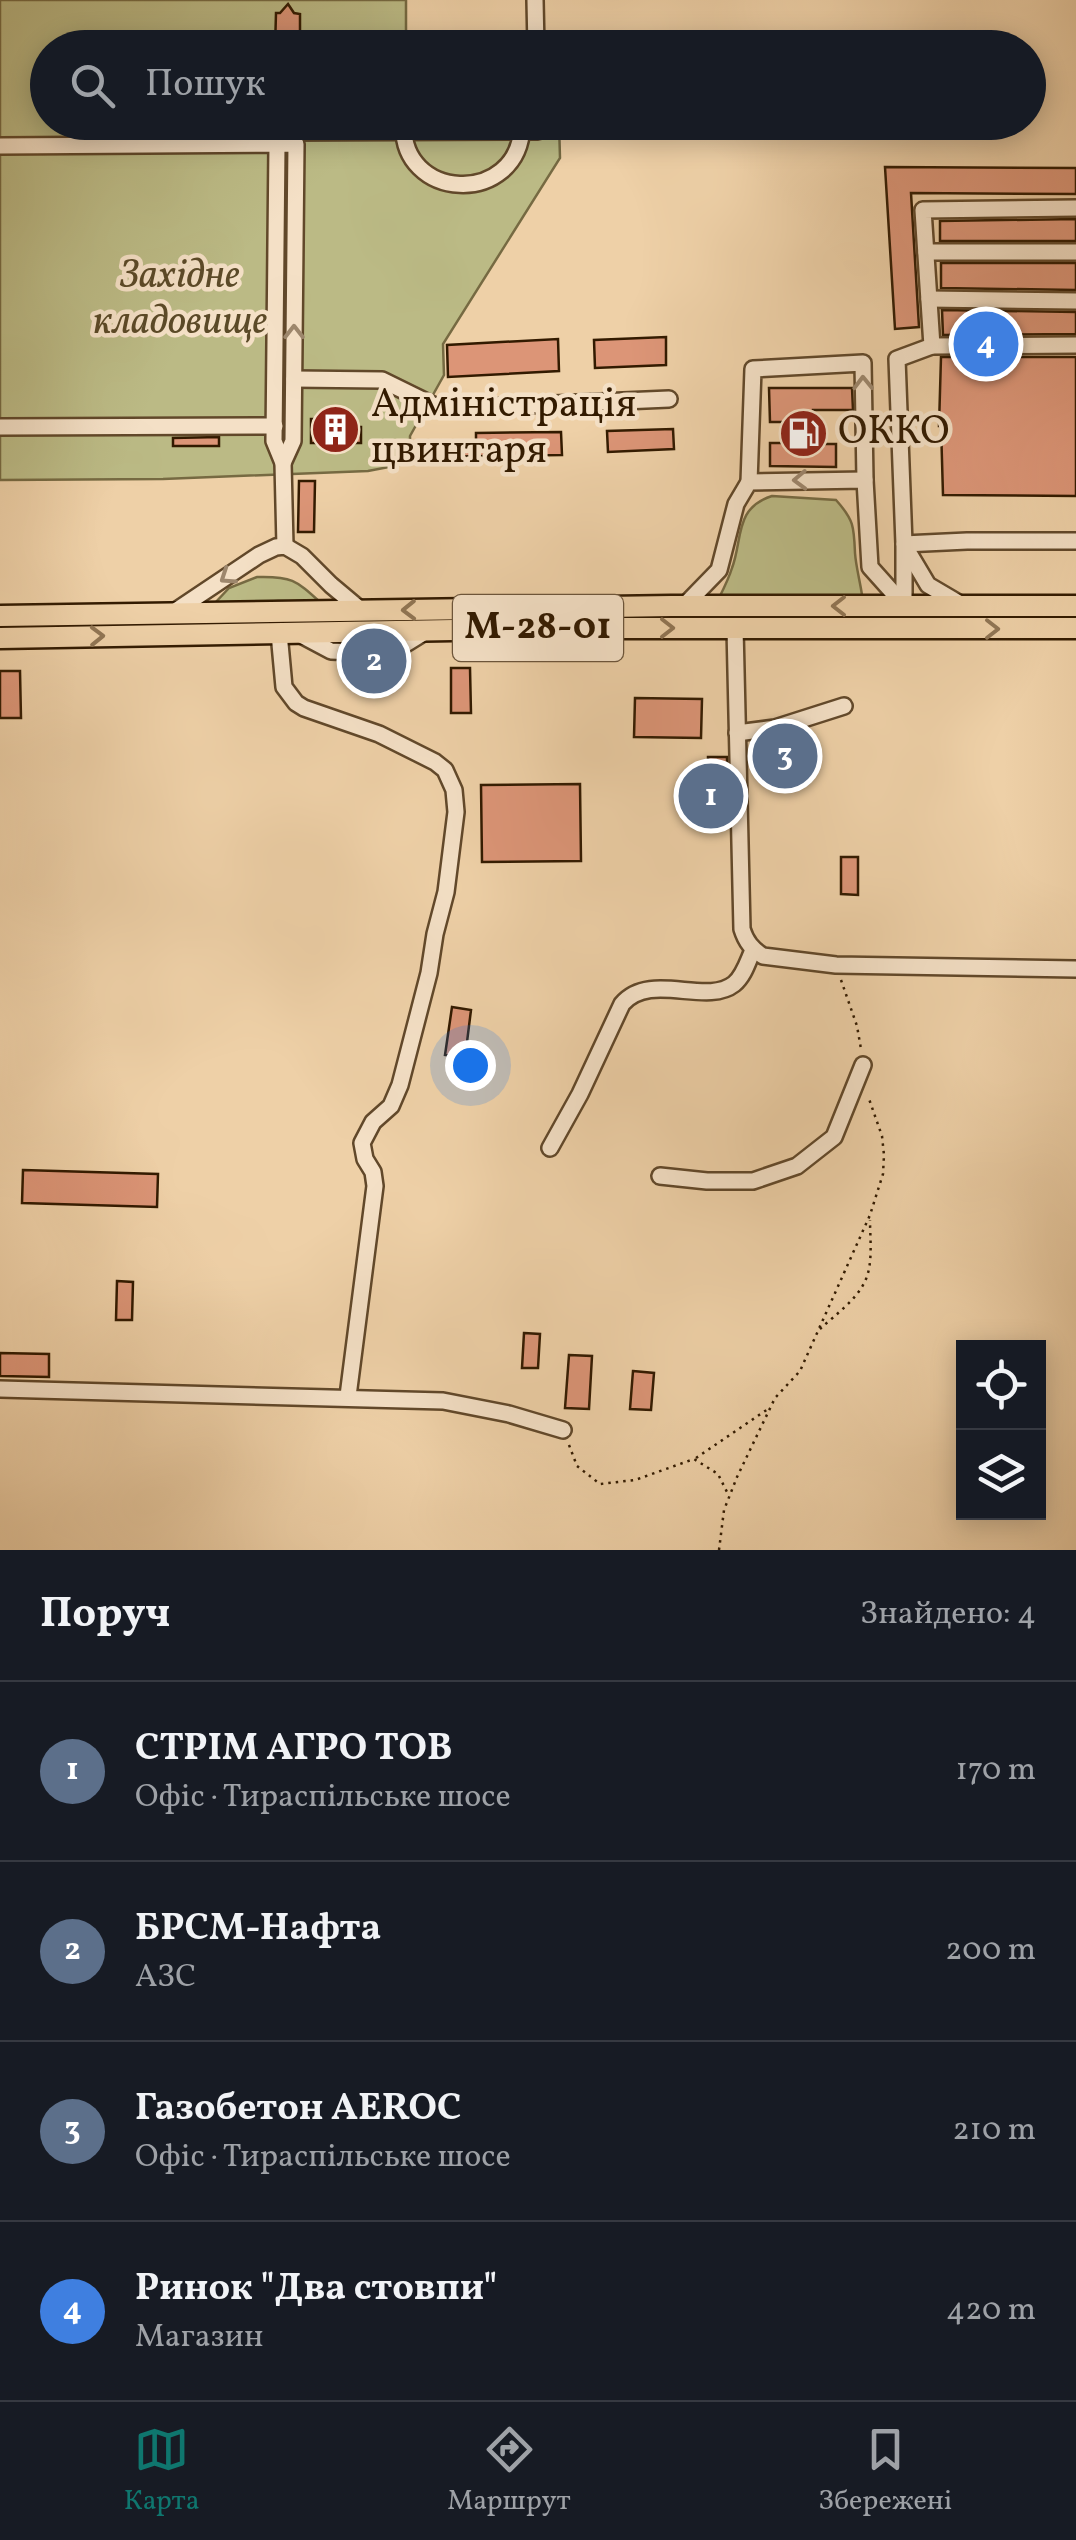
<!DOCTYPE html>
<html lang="uk">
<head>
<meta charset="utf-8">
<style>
  body { margin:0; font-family:Vollkorn,serif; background:#20242c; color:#f1f3f6 }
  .controls { position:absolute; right:30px; bottom:30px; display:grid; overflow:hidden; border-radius:0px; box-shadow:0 5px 25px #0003 }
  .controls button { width:90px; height:90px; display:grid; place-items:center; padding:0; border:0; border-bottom:2px solid #363941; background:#171b24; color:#f1f3f6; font:50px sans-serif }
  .you { position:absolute; left:470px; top:1065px; width:35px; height:35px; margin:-25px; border:8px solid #fff; border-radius:50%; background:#1a73e8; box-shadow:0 0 0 15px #1a73e833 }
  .badge { display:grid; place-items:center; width:65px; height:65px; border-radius:50%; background:#0f766e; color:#fff; font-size:32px; font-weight:700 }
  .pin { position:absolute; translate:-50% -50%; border:5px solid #fff; box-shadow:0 2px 10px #0006 }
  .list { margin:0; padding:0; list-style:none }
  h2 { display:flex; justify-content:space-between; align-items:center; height:130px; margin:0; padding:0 40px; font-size:42px }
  h2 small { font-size:32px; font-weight:400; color:#9ea1a6 }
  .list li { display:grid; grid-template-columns:65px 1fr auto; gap:30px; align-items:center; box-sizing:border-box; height:180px; padding:0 40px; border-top:2px solid #363941 }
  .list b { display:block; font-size:38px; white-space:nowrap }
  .list p { margin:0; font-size:32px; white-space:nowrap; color:#9ea1a6 }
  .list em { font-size:32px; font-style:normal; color:#9ea1a6 }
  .icon { flex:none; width:55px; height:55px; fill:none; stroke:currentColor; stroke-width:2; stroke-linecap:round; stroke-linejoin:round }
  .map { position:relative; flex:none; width:1076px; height:1550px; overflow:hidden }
  .search { position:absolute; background:#171b24; box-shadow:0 5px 25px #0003; left:30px; right:30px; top:30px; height:110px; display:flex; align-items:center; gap:25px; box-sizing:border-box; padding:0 35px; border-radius:55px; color:#9ea1a6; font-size:38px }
  .sheet { height:850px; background:#171b24 }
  nav { display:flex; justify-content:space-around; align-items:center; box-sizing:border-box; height:140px; border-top:2px solid #363941; background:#171b24; font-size:28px; color:#9ea1a6 }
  nav a { display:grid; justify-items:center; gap:5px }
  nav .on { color:#0f766e }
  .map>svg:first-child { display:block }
  .green { fill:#bbba85; stroke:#766a42; stroke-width:2.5 }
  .building { fill:#dc9577; stroke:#321a00; stroke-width:2.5 }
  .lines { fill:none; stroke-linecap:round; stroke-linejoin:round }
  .minor-tunnel { stroke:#c8ac86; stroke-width:15; stroke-dasharray:15 8; stroke-linecap:butt }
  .minor-casing { stroke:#61482a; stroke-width:20 }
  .highway-casing { stroke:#321a00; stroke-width:25 }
  .path { stroke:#321a00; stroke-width:2.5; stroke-dasharray:2.5 5; stroke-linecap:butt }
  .minor { stroke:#f4e0c6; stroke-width:15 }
  .highway { stroke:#eed0a7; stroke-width:20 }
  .oneway { stroke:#9d876d }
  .oneway2 { stroke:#907554 }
  .labels { text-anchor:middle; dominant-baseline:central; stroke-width:9; stroke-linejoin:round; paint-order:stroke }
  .shield { fill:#f4e0c6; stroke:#6c553b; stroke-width:2.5 }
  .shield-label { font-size:38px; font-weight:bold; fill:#321a00 }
  .park-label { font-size:40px; font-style:italic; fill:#5b4a28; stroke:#f4e0c6 }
  .poi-label { font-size:40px; fill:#321a00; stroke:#f4e0c6; text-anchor:start }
</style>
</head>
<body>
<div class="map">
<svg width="1076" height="1550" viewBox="0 0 1076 1550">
  <rect width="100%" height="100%" fill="#eed0a7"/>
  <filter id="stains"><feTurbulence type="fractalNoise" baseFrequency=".002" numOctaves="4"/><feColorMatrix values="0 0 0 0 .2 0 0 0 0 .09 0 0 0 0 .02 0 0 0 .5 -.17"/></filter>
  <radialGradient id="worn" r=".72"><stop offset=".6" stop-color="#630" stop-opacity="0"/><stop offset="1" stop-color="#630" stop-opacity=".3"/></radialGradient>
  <g class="green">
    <path d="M0,0H406V47L48,48V122L559,123L560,158L443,344L444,375L410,436V463L368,471L163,479L0,480Z"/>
    <path d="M772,496L836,500C854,520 854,527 855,553C856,567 860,581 862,595L719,598C724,588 729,578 732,568C743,539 734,508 772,496Z"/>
    <path d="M257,577C291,576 296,580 320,602L278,601L218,605L215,603L229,588Z"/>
  </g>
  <g class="building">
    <path d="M288,4L294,13L300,14V48H275L276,13H280Z"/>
    <path d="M885,167L1076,168V194L911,193L919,327L895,329Z"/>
    <path d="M1076,219V241H940V221Z"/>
    <path d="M941,263H1076V290L941,288Z"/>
    <path d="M942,310L1076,312V334L943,335Z"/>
    <path d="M666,337V365L595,368L594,340Z"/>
    <path d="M558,339L559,371L448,377L447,345Z"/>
    <path d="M941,357H1076V496L943,495L941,426H939Z"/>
    <path d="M769,388H852L853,410H813V444H836V467L770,466V443H794V422H770Z"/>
    <path d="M320,414H350V427H361V443H351V446H320V443H311V419H320Z"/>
    <path d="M673,429L674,449L608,452L607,431Z"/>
    <path d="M561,432L562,455L413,457L412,442H476V433Z"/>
    <path d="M219,437V446H173V438Z"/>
    <path d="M299,481H315L314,532H298Z"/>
    <path d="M364,645H385L384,656L394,662V670H355V663L365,657Z"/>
    <path d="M451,668H470L471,713H451Z"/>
    <path d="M0,671H20L21,718H0Z"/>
    <path d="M635,698L702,699L701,738L634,737Z"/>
    <path d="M789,735H797V773H776V739Z"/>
    <path d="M708,757H727L728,814H708Z"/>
    <path d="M580,784L581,861L482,862L481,785Z"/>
    <path d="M841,857H858V895L841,894Z"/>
    <path d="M452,1007L471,1010L465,1058L445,1055Z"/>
    <path d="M23,1170L158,1174L157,1207L22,1203Z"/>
    <path d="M117,1281L133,1282L132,1320H116Z"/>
    <path d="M524,1333L540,1334L538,1368H522Z"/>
    <path d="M0,1353L49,1354V1377L0,1376Z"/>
    <path d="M569,1355L592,1356L589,1409L565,1408Z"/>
    <path d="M633,1371L654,1373L651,1410L630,1409Z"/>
  </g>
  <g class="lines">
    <path class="minor-tunnel" d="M355,652L394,651"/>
    <defs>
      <g id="minor">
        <path d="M535,0L536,48"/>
        <path d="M404,122C398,201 519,208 522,126"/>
        <path d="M286,132L538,131V122"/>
        <path d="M277,145L274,441L283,463L285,546"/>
        <path d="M0,146L296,144L293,441L283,463"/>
        <path d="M926,252H1076"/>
        <path d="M929,299L1076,301"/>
        <path d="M932,346L1076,345"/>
        <path d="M294,379L382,380L441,409L669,399"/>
        <path d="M0,427L275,426"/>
        <path d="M749,482L753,369L863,363L865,480"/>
        <path d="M904,544L967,541H1076"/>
        <path d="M906,548L928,585L962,605"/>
        <path d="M904,605V544L897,359L932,346L923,210L1076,208"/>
        <path d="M684,606L719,570L736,504L749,482L865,480L870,567L904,605"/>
        <path d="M174,612L259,555L276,547L285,546L302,556L331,585L362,611"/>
        <path d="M735,628L742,929C746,942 752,949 763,956L836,965L1076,969"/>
        <path d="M279,633L284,687L296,703L304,708L379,734L435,762L445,770L454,790L456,812L446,892L435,934L429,973L400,1085L391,1106L373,1122L362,1143L365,1159L373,1172L375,1186L348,1396"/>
        <path d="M299,634L331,651L355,652"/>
        <path d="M394,651L428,630"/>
        <path d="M737,733L775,728L844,706"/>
        <path d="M550,1148L580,1094L622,1004C650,971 706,1006 734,984C744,976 748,961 753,950"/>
        <path d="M660,1176L707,1181H753L797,1166L834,1137L863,1065"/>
        <path d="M0,1389L443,1401L509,1414L563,1430"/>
      </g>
      <g id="highway">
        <path d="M0,616L671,606H1076"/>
        <path d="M0,638L568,628H1076"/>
      </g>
    </defs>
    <use href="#minor" class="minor-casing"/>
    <use href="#highway" class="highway-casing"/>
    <g class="path">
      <path d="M841,980L857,1026L861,1049"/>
      <path d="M820,1329C835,1315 858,1299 866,1279C873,1262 870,1238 870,1220"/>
      <path d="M569,1445L577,1466L600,1484L635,1480L694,1459L718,1474L729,1496"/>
      <path d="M696,1458L768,1409"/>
      <path d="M719,1550L724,1510L737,1477L775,1398L800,1371L870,1215L883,1174L884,1155L882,1136L868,1096"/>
    </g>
    <use href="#minor" class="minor"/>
    <use href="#highway" class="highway"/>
  </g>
  <defs><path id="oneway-chevron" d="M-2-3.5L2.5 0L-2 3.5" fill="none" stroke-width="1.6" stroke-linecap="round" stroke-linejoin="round" transform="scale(2.5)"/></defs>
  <g class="oneway">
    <use href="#oneway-chevron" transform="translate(294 332) rotate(-90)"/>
    <use href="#oneway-chevron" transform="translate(863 383) rotate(-91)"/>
    <use href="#oneway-chevron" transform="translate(800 480) rotate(178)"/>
    <use href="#oneway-chevron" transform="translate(227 577) rotate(146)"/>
  </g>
  <g class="oneway2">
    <use href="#oneway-chevron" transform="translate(839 606) rotate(180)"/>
    <use href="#oneway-chevron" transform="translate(409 610) rotate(179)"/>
    <use href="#oneway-chevron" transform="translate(667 628)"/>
    <use href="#oneway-chevron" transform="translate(992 629)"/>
    <use href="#oneway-chevron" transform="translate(97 636) rotate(-1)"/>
  </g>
  <defs>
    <symbol id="building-disc" viewBox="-11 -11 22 22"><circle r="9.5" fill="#8f2418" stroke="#f4e0c6"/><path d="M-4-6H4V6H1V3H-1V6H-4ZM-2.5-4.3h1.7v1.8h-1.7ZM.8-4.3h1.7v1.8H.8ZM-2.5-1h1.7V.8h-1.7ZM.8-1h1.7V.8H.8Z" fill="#fff"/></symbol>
    <symbol id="fuel-disc" viewBox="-11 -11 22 22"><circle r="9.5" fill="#8f2418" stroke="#f4e0c6"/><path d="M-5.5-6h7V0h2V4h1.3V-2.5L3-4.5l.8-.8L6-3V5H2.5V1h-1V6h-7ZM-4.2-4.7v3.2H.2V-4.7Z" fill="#fff"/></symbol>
  </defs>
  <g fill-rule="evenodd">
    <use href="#building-disc" x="308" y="402" width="55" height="55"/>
    <use href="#fuel-disc" x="776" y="406" width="55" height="55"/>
  </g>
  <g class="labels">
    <rect class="shield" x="453" y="595" width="170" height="66" rx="8"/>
    <g class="shield-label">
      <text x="538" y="628">М-28-01</text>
    </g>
    <g class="park-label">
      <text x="180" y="277">Західне<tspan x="180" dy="46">кладовище</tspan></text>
    </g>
    <g class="poi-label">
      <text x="371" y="406">Адміністрація<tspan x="371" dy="46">цвинтаря</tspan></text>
      <text x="838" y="433">ОККО</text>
    </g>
  </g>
  <rect width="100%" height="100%" filter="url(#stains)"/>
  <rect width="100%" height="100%" fill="url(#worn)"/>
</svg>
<div class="controls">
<button><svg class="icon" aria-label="locate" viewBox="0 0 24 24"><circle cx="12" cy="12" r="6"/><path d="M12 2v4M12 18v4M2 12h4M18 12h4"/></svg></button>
<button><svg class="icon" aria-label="layers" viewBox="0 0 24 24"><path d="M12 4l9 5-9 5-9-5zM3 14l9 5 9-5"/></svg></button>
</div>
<div class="you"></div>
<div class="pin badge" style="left:711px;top:796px;background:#5c6f8a">1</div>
<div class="pin badge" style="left:374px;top:661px;background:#5c6f8a">2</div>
<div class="pin badge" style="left:785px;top:756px;background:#5c6f8a">3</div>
<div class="pin badge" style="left:986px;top:344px;background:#3f7fe0">4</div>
<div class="search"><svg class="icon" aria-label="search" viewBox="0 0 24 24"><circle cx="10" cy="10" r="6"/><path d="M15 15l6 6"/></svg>Пошук</div>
</div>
<section class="sheet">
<h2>Поруч<small>Знайдено: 4</small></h2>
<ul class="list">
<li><span class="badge" style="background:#5c6f8a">1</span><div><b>СТРІМ АГРО ТОВ</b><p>Офіс · Тираспільське шосе</p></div><em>170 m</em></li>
<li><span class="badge" style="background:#5c6f8a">2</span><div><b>БРСМ-Нафта</b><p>АЗС</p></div><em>200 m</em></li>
<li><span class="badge" style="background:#5c6f8a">3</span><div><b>Газобетон AEROC</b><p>Офіс · Тираспільське шосе</p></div><em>210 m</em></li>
<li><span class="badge" style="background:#3f7fe0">4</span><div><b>Ринок &quot;Два стовпи&quot;</b><p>Магазин</p></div><em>420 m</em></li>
</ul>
</section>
<nav>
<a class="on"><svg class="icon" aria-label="map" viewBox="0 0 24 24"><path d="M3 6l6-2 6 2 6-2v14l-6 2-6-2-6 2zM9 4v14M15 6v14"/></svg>Карта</a>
<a><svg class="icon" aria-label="directions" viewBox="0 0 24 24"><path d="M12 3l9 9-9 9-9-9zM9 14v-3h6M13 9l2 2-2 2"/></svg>Маршрут</a>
<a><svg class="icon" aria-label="saved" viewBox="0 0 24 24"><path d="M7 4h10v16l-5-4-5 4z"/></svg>Збережені</a>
</nav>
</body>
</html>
